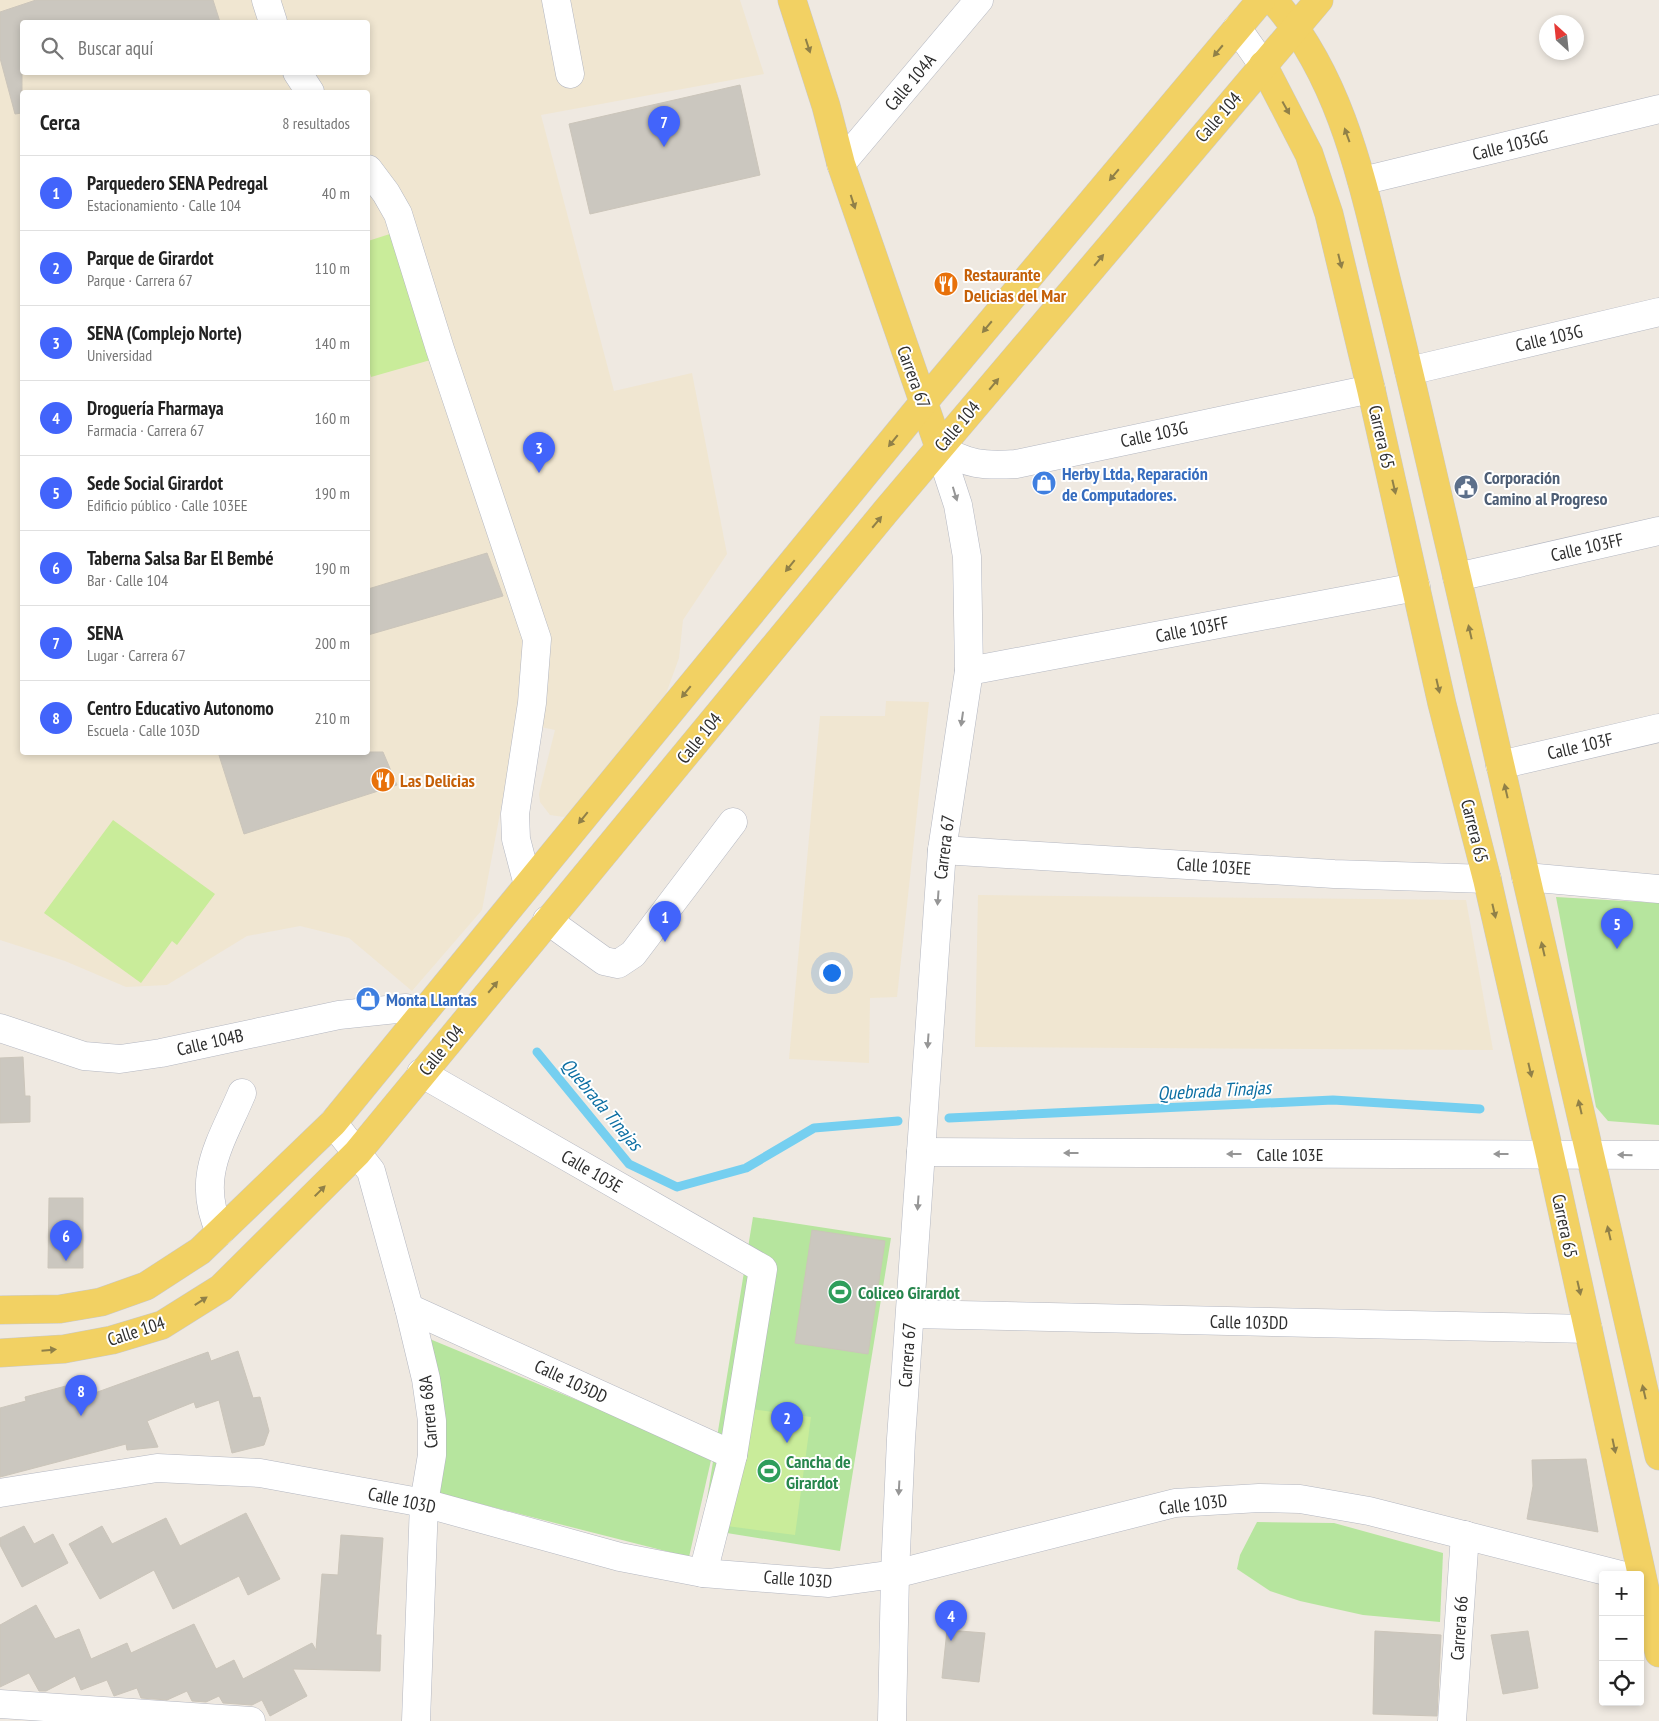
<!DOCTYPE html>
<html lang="es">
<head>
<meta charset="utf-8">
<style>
  body { margin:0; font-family:"PT Sans Narrow",sans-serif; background:#f2f2f2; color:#222 }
  .controls { position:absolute; right:15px; bottom:15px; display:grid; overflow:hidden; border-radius:5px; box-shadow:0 2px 8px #0003 }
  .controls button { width:45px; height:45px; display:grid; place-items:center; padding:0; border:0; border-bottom:1px solid #e0e0e0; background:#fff; color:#222; font:25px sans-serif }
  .compass { position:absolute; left:1539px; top:15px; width:45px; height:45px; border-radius:50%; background:#fff; box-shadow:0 2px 8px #0003; rotate:333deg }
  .you { position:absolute; left:831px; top:972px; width:18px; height:18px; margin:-12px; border:4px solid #fff; border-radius:50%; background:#1a73e8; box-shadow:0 0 0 8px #1a73e833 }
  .badge { display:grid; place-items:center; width:32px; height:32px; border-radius:50%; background:#4264fb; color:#fff; font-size:16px; font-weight:700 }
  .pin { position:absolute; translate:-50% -41px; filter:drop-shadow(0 1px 2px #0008) }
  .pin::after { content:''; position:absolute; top:26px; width:18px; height:15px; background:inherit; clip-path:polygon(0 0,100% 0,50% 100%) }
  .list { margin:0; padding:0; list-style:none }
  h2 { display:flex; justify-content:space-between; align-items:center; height:65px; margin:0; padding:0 20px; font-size:21px }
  h2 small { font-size:16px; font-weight:400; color:#767676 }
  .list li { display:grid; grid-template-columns:32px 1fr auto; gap:15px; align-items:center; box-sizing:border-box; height:75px; padding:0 20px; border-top:1px solid #e0e0e0 }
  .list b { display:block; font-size:19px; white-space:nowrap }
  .list p { margin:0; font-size:16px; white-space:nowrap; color:#767676 }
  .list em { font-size:16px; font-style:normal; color:#767676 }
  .icon { flex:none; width:28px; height:28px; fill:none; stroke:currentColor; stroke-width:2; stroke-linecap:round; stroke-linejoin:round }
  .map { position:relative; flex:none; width:1659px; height:1721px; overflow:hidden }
  .search { position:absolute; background:#fff; box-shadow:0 2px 8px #0003; left:20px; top:20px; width:350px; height:55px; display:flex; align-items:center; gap:12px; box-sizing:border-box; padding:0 18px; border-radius:5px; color:#767676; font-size:19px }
  .panel { position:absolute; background:#fff; box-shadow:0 2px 8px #0003; left:20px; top:90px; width:350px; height:665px; border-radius:5px }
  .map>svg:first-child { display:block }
  .education { fill:#f0e6d1; fill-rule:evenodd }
  .green { fill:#b6e59e }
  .pitch { fill:#c9ec9a }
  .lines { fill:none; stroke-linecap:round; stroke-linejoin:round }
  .stream { stroke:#75cff0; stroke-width:9 }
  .building { fill:#cbc7bf; stroke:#cbc5ba }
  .minor-casing { stroke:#b4b7c1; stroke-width:29 }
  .major-casing { stroke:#c9c9c9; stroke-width:29 }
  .minor { stroke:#fff; stroke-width:28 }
  .major { stroke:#f2d163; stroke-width:28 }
  .oneway { fill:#908048 }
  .oneway2 { fill:#969696 }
  .labels { text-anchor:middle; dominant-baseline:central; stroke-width:4; stroke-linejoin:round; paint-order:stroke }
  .street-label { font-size:18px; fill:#2e2e2e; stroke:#fff }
  .food-label { font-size:18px; font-weight:bold; fill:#c56008; stroke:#fff; text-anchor:start }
  .shop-label { font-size:18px; font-weight:bold; fill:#366cbe; stroke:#fff; text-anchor:start }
  .service-label { font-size:18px; font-weight:bold; fill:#4e5e75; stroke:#fff; text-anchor:start }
  .leisure-label { font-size:18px; font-weight:bold; fill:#27864d; stroke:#fff; text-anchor:start }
  .water-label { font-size:19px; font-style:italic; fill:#0d6fa3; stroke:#fff }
</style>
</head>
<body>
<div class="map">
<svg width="1659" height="1721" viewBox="0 0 1659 1721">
  <rect width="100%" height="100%" fill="#efe9e1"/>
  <g class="education">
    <path d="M0,0H740L764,74L541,115L614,391L692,373L727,554L683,620L679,658L663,702L571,812L564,817L550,815L540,802L539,794L555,730L517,722L482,910L412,991L349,938L300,926L247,936L167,985L126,987L65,961L0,940ZM22,22H368V72H22ZM22,92H368V752H22Z"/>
    <path d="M886,701L929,702L897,997L870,998L869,1063L789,1059L820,716H885Z"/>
    <path d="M978,895L1466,900L1493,1050L975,1047Z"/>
  </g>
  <g class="green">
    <path d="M1556,897L1659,903V1125L1608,1121L1596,1107Z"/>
    <path d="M753,1217L891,1238L840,1551L702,1529Z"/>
    <path d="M425,1337L712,1456L689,1557L437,1493Z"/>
    <path d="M1257,1522L1334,1523L1443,1553L1440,1622L1363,1615L1300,1601L1270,1591L1237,1569L1240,1555Z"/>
  </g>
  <g class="pitch">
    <path d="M396,232L434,359L371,377L368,366V241Z"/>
    <path d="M113,820L215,894L177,945L172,941L141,983L44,913Z"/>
    <path d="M743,1408L811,1417L795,1535L727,1526Z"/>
  </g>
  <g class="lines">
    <g class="stream">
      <path d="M537,1052L629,1164L677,1187L746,1168L814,1128L898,1121"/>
      <path d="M949,1118L1333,1100L1480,1109"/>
    </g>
  </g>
  <g class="building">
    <path d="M36,0H213L220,22H22V113L15,114L0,58V12Z"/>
    <path d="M740,85L760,175L590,214L569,124Z"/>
    <path d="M487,553L503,596L368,635V589Z"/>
    <path d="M218,752H383L397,785L244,834Z"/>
    <path d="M23,1057L25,1096H30V1122L0,1123V1058Z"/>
    <path d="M49,1198H83V1268H48Z"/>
    <path d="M812,1230L885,1241L868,1354L795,1343Z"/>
    <path d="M238,1351L253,1398L260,1397L269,1431L264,1445L232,1453L219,1400L196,1408L194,1402L147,1421L158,1447L127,1450L126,1444L0,1477V1408L26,1401L25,1397L88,1380L92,1394L208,1352L211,1361Z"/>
    <path d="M1586,1459L1598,1532L1527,1519L1533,1486L1532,1460Z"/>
    <path d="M246,1513L280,1579L248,1595L239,1576L173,1609L154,1570L100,1599L69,1544L102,1526L112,1544L166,1518L180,1546Z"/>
    <path d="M24,1526L34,1544L53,1534L68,1563L22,1587L0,1545V1538Z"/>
    <path d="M341,1535L383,1538L376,1635H381L380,1671L293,1669L307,1696L270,1716L262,1700L252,1705L223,1703L219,1696L206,1702L192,1701L187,1691L167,1700L141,1698L137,1688L114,1696L107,1680L81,1690L75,1676L46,1691H39L29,1673L0,1687V1625L36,1605L55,1639L79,1629L91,1659L127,1643L131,1653L194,1624L216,1669L234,1660L243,1679L312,1643L316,1650L322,1574L338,1575Z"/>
    <path d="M947,1630L985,1633L979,1682L942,1678Z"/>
    <path d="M1375,1631L1441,1635L1437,1716L1373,1714Z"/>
    <path d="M1528,1631L1538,1688L1503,1694L1491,1635Z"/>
  </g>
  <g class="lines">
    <defs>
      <g id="minor">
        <path d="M266,0L273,22"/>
        <path d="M556,0L570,74"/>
        <path d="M1237,28L1263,65"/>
        <path d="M297,72L310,92"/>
        <path d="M841,164L979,0"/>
        <path d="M368,169L386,193L398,214L440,349L537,639L532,703L515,814L516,839L528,885"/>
        <path d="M1362,181L1659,109"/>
        <path d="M1409,371L1659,312"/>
        <path d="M939,447C967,465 984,466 1016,464L1371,389"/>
        <path d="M1457,577L1659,531"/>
        <path d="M969,671L1416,587"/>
        <path d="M1500,765L1659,728"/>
        <path d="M942,850L1334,874L1487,879"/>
        <path d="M1526,877L1659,889"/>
        <path d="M547,920L604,961L618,964L633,954L733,822"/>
        <path d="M0,1028L84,1056L120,1059L161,1053L339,1015L406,1008L422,1014"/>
        <path d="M421,1073L763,1269L733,1455L703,1573"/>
        <path d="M333,1123L371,1171L409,1308L426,1379L432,1421V1455L424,1503L416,1721"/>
        <path d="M921,1152L1659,1155"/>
        <path d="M220,1232C195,1177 221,1143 242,1093"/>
        <path d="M409,1308L733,1455"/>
        <path d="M911,1314L1588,1329"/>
        <path d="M0,1493L157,1468L260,1473L424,1503L620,1557L703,1573L829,1583L895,1574L1175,1503L1259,1498L1300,1499L1369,1511L1621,1575"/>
        <path d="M0,1704L251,1721"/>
        <path d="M892,1721L895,1574L901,1439L942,850L969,671L967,557L958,505L939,447"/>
        <path d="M1452,1721L1465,1535"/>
      </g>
      <g id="major">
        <path d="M792,0L826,106L841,164L939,447"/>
        <path d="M1273,0C1345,81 1364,192 1390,294C1412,382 1432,471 1453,560C1522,858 1591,1157 1659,1456"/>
        <path d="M1263,65L1309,154L1329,214L1371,389L1442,704L1487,879L1550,1155L1659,1653"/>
        <path d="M0,1310L60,1309L101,1302L146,1286L200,1251L333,1123L923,403L1261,0"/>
        <path d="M0,1353L64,1349L112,1340L162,1325L221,1288L357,1153L886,511L1319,0"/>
      </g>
    </defs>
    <use href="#minor" class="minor-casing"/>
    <use href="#major" class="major-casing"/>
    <use href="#minor" class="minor"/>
    <use href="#major" class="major"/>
  </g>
  <defs><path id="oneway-solid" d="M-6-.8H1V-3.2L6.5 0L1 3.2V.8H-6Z" transform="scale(1.25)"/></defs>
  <g class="oneway">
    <use href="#oneway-solid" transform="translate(808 46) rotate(72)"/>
    <use href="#oneway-solid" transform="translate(1218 51) rotate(130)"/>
    <use href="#oneway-solid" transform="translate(1286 108) rotate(61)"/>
    <use href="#oneway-solid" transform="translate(1347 135) rotate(-110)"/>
    <use href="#oneway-solid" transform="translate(1114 175) rotate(130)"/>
    <use href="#oneway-solid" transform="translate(853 202) rotate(72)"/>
    <use href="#oneway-solid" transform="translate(1099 260) rotate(-50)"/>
    <use href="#oneway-solid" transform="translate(1340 261) rotate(76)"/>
    <use href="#oneway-solid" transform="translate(987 327) rotate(130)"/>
    <use href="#oneway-solid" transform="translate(994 384) rotate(-50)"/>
    <use href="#oneway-solid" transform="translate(893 441) rotate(129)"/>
    <use href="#oneway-solid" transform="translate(1394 487) rotate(77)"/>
    <use href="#oneway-solid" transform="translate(877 522) rotate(-50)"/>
    <use href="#oneway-solid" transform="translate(790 566) rotate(129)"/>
    <use href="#oneway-solid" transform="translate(1470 632) rotate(-103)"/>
    <use href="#oneway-solid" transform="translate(1438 686) rotate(77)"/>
    <use href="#oneway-solid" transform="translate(686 692) rotate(129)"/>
    <use href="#oneway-solid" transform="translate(1506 791) rotate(-103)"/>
    <use href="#oneway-solid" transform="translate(583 818) rotate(129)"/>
    <use href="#oneway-solid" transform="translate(1494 911) rotate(77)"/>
    <use href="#oneway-solid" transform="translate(1543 949) rotate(-103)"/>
    <use href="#oneway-solid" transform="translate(493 987) rotate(-50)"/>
    <use href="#oneway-solid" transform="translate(1530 1070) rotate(77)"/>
    <use href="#oneway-solid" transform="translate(1580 1107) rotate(-103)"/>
    <use href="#oneway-solid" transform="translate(320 1191) rotate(-45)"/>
    <use href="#oneway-solid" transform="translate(1609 1233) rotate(-103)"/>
    <use href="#oneway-solid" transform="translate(1579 1288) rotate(77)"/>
    <use href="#oneway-solid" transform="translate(201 1301) rotate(-33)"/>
    <use href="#oneway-solid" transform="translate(49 1350) rotate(-5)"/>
    <use href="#oneway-solid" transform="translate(1644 1392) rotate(-103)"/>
    <use href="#oneway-solid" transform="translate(1614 1446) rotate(78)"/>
  </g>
  <g class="oneway2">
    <use href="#oneway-solid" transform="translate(955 494) rotate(73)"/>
    <use href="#oneway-solid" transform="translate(962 719) rotate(98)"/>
    <use href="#oneway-solid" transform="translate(938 898) rotate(94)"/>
    <use href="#oneway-solid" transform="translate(928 1041) rotate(94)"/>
    <use href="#oneway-solid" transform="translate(1071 1153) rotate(-180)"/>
    <use href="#oneway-solid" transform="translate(1234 1154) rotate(-180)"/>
    <use href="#oneway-solid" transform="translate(1501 1154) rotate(-180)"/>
    <use href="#oneway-solid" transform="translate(1625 1155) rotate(-179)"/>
    <use href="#oneway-solid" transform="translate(918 1203) rotate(94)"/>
    <use href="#oneway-solid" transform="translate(899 1488) rotate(93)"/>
  </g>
  <defs>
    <symbol id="restaurant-disc" viewBox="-11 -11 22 22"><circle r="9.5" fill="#e8710a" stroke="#fff"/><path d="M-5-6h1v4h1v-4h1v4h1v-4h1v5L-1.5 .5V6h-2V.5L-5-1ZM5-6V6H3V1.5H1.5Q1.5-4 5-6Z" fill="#fff"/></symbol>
    <symbol id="shop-disc" viewBox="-11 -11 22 22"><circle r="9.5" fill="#3f7fe0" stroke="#fff"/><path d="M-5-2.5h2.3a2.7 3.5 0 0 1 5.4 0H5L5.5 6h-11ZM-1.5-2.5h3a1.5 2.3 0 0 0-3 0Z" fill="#fff"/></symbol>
    <symbol id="civic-disc" viewBox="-11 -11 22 22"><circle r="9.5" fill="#5c6f8a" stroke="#fff"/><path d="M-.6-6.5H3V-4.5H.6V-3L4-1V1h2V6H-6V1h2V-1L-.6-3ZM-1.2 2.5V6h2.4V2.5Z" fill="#fff"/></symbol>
    <symbol id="stadium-disc" viewBox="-11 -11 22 22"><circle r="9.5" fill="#2e9e5b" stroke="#fff"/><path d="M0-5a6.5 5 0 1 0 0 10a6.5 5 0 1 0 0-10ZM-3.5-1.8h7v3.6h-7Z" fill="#fff"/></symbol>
  </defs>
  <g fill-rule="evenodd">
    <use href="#restaurant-disc" x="932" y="270" width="28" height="28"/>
    <use href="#shop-disc" x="1030" y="469" width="28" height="28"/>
    <use href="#civic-disc" x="1452" y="473" width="28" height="28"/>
    <use href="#restaurant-disc" x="369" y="766" width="28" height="28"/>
    <use href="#shop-disc" x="354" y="985" width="28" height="28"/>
    <use href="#stadium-disc" x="826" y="1278" width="28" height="28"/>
    <use href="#stadium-disc" x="755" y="1457" width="28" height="28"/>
  </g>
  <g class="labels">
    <g class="street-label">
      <text transform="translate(910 82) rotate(-50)">Calle 104A</text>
      <text transform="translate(1218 117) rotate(-49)">Calle 104</text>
      <text transform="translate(1510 145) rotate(-14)">Calle 103GG</text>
      <text transform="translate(1549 338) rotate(-13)">Calle 103G</text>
      <text transform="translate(914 377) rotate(70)">Carrera 67</text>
      <text transform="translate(957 426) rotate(-50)">Calle 104</text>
      <text transform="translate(1154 434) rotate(-12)">Calle 103G</text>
      <text transform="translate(1382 437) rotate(77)">Carrera 65</text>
      <text transform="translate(1587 547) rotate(-13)">Calle 103FF</text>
      <text transform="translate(1192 629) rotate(-11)">Calle 103FF</text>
      <text transform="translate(699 738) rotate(-51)">Calle 104</text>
      <text transform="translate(1580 746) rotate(-13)">Calle 103F</text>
      <text transform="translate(1475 831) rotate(76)">Carrera 65</text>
      <text transform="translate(944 847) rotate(-83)">Carrera 67</text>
      <text transform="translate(1214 866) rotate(4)">Calle 103EE</text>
      <text transform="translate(210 1042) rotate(-13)">Calle 104B</text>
      <text transform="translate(441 1050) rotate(-51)">Calle 104</text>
      <text x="1290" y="1154">Calle 103E</text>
      <text transform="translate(592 1171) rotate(30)">Calle 103E</text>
      <text transform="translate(1565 1226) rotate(78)">Carrera 65</text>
      <text transform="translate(1249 1322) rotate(1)">Calle 103DD</text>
      <text transform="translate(136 1331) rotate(-18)">Calle 104</text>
      <text transform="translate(907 1355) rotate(-86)">Carrera 67</text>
      <text transform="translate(571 1381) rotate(25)">Calle 103DD</text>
      <text transform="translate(428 1412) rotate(-95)">Carrera 68A</text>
      <text transform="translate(402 1500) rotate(12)">Calle 103D</text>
      <text transform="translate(1193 1504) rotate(-7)">Calle 103D</text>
      <text transform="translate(798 1579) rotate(4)">Calle 103D</text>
      <text transform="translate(1459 1628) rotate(-86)">Carrera 66</text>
    </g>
    <g class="food-label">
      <text x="964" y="274">Restaurante<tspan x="964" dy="21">Delicias del Mar</tspan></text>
      <text x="400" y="780">Las Delicias</text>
    </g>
    <g class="shop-label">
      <text x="1062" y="473">Herby Ltda, Reparación<tspan x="1062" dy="21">de Computadores.</tspan></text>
      <text x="386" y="999">Monta Llantas</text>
    </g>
    <g class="service-label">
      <text x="1484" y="477">Corporación<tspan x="1484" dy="21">Camino al Progreso</tspan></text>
    </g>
    <g class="leisure-label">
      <text x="858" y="1292">Coliceo Girardot</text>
      <text x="786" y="1461">Cancha de<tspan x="786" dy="21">Girardot</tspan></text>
    </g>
    <g class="water-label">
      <text transform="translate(1214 1090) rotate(-3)">Quebrada Tinajas</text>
      <text transform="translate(602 1104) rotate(50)">Quebrada Tinajas</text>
    </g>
  </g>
</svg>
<div class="controls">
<button>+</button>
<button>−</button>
<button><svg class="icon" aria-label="locate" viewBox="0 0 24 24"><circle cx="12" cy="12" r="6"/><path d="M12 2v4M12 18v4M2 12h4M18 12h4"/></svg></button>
</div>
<svg class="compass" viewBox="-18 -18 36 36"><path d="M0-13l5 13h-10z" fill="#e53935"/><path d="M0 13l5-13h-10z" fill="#767676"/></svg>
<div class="you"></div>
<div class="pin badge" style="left:665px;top:942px">1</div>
<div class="pin badge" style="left:787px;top:1443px">2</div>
<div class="pin badge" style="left:539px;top:473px">3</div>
<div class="pin badge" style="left:951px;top:1641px">4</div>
<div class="pin badge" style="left:1617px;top:949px">5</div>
<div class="pin badge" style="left:66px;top:1261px">6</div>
<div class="pin badge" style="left:664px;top:147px">7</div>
<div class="pin badge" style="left:81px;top:1416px">8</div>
<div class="search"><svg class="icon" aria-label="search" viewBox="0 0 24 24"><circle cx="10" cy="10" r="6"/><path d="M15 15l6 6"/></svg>Buscar aquí</div>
<section class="panel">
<h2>Cerca<small>8 resultados</small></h2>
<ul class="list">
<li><span class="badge">1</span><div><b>Parquedero SENA Pedregal</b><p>Estacionamiento · Calle 104</p></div><em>40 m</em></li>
<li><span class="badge">2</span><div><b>Parque de Girardot</b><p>Parque · Carrera 67</p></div><em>110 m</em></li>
<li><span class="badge">3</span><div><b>SENA (Complejo Norte)</b><p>Universidad</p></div><em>140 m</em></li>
<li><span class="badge">4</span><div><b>Droguería Fharmaya</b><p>Farmacia · Carrera 67</p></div><em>160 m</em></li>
<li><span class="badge">5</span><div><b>Sede Social Girardot</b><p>Edificio público · Calle 103EE</p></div><em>190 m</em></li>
<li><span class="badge">6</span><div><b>Taberna Salsa Bar El Bembé</b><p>Bar · Calle 104</p></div><em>190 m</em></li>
<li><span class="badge">7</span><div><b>SENA</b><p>Lugar · Carrera 67</p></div><em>200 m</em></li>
<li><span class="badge">8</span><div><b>Centro Educativo Autonomo</b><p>Escuela · Calle 103D</p></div><em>210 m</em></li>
</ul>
</section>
</div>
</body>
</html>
